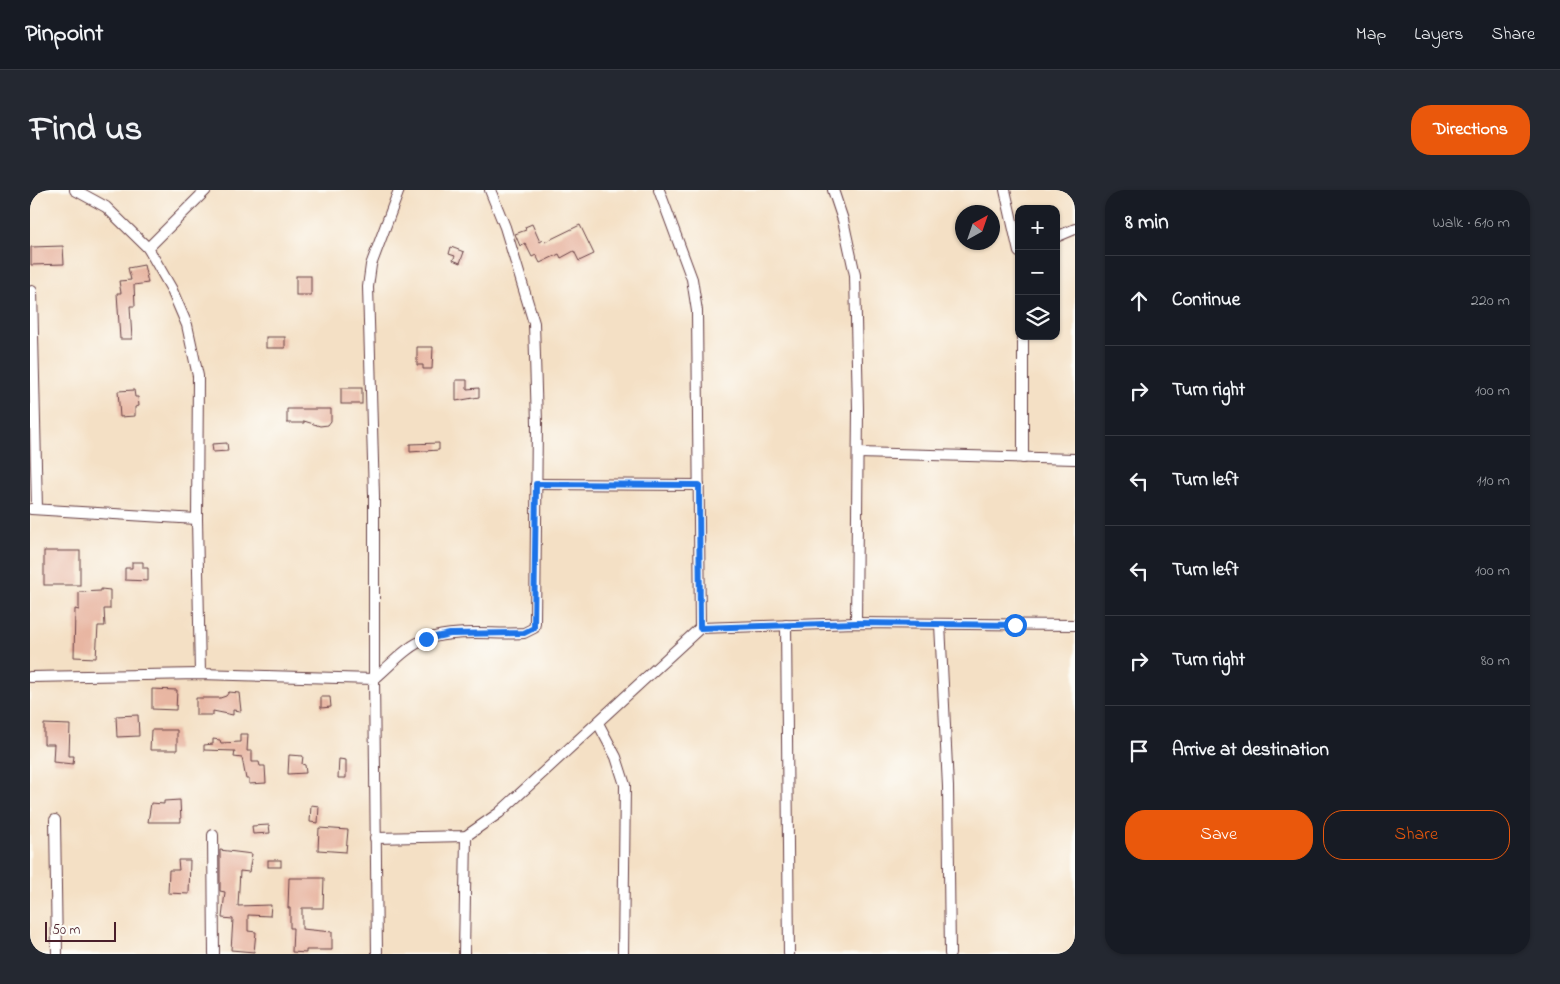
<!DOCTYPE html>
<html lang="en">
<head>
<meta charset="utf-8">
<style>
  body { margin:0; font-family:"Indie Flower",sans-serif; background:#242831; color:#f1f3f6 }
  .controls { position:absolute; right:15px; top:15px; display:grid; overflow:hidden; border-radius:10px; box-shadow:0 1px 4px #0004 }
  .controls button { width:45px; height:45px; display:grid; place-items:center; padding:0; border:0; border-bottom:1px solid #363941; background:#171b24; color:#f1f3f6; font:25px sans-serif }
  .compass { position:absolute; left:925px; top:15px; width:45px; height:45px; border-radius:50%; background:#171b24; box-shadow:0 1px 4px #0004; rotate:40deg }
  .scale { position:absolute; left:15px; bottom:12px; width:71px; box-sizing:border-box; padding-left:5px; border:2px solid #4a1f2b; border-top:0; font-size:14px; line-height:18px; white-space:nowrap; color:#4a1f2b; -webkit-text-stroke:4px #fdfcf7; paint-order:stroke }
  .stop { position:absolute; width:15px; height:15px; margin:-11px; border:4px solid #1a73e8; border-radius:50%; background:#fff }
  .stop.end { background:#1a73e8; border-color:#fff; box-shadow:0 1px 5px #0008 }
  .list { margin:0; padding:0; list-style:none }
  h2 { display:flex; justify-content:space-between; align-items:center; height:65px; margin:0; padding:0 20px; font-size:21px }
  h2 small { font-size:16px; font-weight:400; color:#9ea1a6 }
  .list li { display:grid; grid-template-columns:32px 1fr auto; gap:15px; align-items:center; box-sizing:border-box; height:90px; padding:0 20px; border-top:1px solid #363941 }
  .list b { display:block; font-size:19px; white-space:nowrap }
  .list em { font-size:16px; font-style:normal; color:#9ea1a6 }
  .actions { display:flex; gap:10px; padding:15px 20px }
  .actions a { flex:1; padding:11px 0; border:1px solid #ea580c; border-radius:20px; text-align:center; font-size:18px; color:#ea580c }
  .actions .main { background:#ea580c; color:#fff }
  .icon { flex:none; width:28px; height:28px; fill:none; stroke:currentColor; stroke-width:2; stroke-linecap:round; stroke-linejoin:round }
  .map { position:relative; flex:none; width:1045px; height:764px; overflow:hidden; border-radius:20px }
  header { display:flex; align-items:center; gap:30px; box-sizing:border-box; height:70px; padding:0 25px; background:#171b24; border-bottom:1px solid #363941 }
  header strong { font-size:24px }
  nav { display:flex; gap:28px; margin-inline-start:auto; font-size:18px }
  .intro { display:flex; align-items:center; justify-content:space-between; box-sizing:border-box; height:120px; padding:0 30px }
  h1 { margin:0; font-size:35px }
  .button { padding:12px 22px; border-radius:20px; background:#ea580c; color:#fff; font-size:18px; font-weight:700 }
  main { display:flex; gap:30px; padding:0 30px }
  aside { flex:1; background:#171b24; border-radius:20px; box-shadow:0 1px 4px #0004 }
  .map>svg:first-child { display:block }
  .building { fill:#e8b6a2 }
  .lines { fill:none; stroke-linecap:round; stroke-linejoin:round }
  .minor-casing { stroke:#643c42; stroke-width:12 }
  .minor { stroke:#fff; stroke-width:10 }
  .route { stroke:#1a73e8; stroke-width:6 }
</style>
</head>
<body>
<header>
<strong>Pinpoint</strong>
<nav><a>Map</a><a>Layers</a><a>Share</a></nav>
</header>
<div class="intro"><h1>Find us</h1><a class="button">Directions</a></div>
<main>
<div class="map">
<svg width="1045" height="764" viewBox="0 0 1045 764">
  <rect width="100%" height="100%" fill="#fdfcf7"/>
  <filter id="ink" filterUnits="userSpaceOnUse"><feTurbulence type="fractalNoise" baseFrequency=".02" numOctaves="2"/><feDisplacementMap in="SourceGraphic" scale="10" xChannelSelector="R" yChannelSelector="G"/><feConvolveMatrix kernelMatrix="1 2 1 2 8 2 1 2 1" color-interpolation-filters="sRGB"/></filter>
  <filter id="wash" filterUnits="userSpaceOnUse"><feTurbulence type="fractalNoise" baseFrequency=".0096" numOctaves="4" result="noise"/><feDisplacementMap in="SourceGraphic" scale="20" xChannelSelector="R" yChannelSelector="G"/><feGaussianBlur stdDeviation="1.12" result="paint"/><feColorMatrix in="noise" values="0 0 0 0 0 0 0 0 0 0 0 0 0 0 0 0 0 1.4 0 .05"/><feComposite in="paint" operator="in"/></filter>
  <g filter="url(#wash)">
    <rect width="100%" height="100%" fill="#f4e0c5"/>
    <g id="blocks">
      <g class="building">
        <path d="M502,34L510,52L513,50L515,52L550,35L564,64L549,71L544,61L531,68L529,64L510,73L506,65L502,67L495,53L490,56L485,44L496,40L495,37Z"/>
        <path d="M33,56L34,74L1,75V57Z"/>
        <path d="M421,57L434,62L430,73L423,70L425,66L419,64Z"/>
        <path d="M114,75L118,93L104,95L105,116H100L102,149H90L87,103H91L89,91L101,90L98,78Z"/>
        <rect x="266" y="86" width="15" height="19"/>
        <rect x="236" y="147" width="19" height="11"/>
        <path d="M387,157H403L402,179H393V175H387Z"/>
        <path d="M426,190H437V199L449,198V207L426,211Z"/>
        <rect x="311" y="198" width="21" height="16"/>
        <path d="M104,200L105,207H108L109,216L105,217V226L90,227L88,201Z"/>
        <path d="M257,219H301V231L298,235L290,236L274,231V233H257Z"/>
        <path d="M197,253L198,261L183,262L182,254Z"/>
        <path d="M409,253V260L380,262V254Z"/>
        <rect x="14" y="361" width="36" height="34"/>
        <path d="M102,372H113V378H118V391L95,390V378H102Z"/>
        <path d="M71,399L80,400V419H74L75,436H68L66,468L44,467L45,419L49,420V402L71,401Z"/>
        <path d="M122,499L147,500L146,520L122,519Z"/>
        <path d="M199,502L209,503L211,521L203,520V525L183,521V525H166V508H190L196,506Z"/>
        <path d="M291,507H300L301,517L291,518Z"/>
        <path d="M108,525L109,546L87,547L86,526Z"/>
        <path d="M14,534L40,535L39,566H44L43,574L23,572L24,554H14Z"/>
        <path d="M121,540H147V560H120Z"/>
        <path d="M210,544H218L217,561H222V572H229L230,576H235L236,593L219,594V589H216L212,568L204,567L205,561L174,560V555L183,554V549L190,550L191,553L210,552Z"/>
        <path d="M259,565L273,566L272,574L275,575L276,583L258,584Z"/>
        <path d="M309,569L316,570V588H308Z"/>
        <path d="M150,610L151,632H118L121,613L134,614V611Z"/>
        <path d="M281,615L289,616L288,633L280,632Z"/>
        <path d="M239,635L240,643L223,644L222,636Z"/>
        <path d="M289,638L318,640L316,662L288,660Z"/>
        <path d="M190,660L222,664L219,682L210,681L208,716L241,715L240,726L218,725V741L226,742L224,762L201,760L203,729L192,728L195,702L190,701Z"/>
        <path d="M148,670H160L159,704L138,703L139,680H149Z"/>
        <rect x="238" y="670" width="13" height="7"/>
        <path d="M259,688H294L293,718H272V739L302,742V760H276V763L262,762L263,738H260V718H258Z"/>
      </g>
    </g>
  </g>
  <g filter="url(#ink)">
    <use href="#blocks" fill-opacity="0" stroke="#643c42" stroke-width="1"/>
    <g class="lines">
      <defs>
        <g id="minor">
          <path d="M45,0L76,17L118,58L141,98L157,135L168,186L167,329L170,484"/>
          <path d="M629,0L662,89L667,121L670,438"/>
          <path d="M803,0L813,30L825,85L828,219L826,433"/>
          <path d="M975,0L989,62"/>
          <path d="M1026,47L1045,39"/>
          <path d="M118,58L176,0"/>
          <path d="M2,101L7,319"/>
          <path d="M828,263L1045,269"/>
          <path d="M993,268V146"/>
          <path d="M506,294L669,295"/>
          <path d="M1,319L167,329"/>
          <path d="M910,434L918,597L920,764"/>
          <path d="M756,435L759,764"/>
          <path d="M0,487L170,484L344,489L347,764"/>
          <path d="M344,489C360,476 377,455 397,449C427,439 463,445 494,443L504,438L505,433L507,233L504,133L475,37L460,0"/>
          <path d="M344,489V306L338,97L341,75L369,0"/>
          <path d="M568,533L586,567L595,595L593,764"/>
          <path d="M25,630L27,764"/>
          <path d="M183,645L184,764"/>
          <path d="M345,648L436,646L469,623L670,438L826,433L1045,435"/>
          <path d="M434,764L436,646"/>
        </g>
      </defs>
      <use href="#minor" class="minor-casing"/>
      <use href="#minor" class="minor"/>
    </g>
  </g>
  <g class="lines" filter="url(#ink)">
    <path class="route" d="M396,449L420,444L494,443L504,438L506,294L669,295L670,438L826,433L985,435"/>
  </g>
</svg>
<div class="controls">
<button>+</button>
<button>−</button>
<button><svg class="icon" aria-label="layers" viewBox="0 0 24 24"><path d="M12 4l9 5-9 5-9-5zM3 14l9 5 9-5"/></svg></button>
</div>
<svg class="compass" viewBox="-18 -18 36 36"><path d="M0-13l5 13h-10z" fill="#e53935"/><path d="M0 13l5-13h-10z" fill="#9ea1a6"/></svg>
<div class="scale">50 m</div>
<div class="stop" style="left:985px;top:435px"></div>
<div class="stop end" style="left:396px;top:449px"></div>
</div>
<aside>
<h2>8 min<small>Walk · 610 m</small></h2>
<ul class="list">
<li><svg class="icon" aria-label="ahead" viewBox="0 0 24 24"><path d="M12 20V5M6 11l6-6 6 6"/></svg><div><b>Continue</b></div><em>220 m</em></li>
<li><svg class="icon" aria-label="right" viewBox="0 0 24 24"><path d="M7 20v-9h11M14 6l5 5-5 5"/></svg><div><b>Turn right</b></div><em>100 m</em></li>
<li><svg class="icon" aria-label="left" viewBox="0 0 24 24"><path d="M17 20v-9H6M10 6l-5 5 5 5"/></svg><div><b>Turn left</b></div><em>110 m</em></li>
<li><svg class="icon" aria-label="left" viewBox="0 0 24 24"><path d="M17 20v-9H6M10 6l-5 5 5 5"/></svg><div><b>Turn left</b></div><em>100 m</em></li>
<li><svg class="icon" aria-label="right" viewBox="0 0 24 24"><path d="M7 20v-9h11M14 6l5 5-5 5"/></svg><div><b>Turn right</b></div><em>80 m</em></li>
<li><svg class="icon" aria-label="arrive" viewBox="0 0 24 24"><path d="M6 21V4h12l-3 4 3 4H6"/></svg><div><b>Arrive at destination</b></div></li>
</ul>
<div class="actions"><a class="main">Save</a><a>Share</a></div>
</aside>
</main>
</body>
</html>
